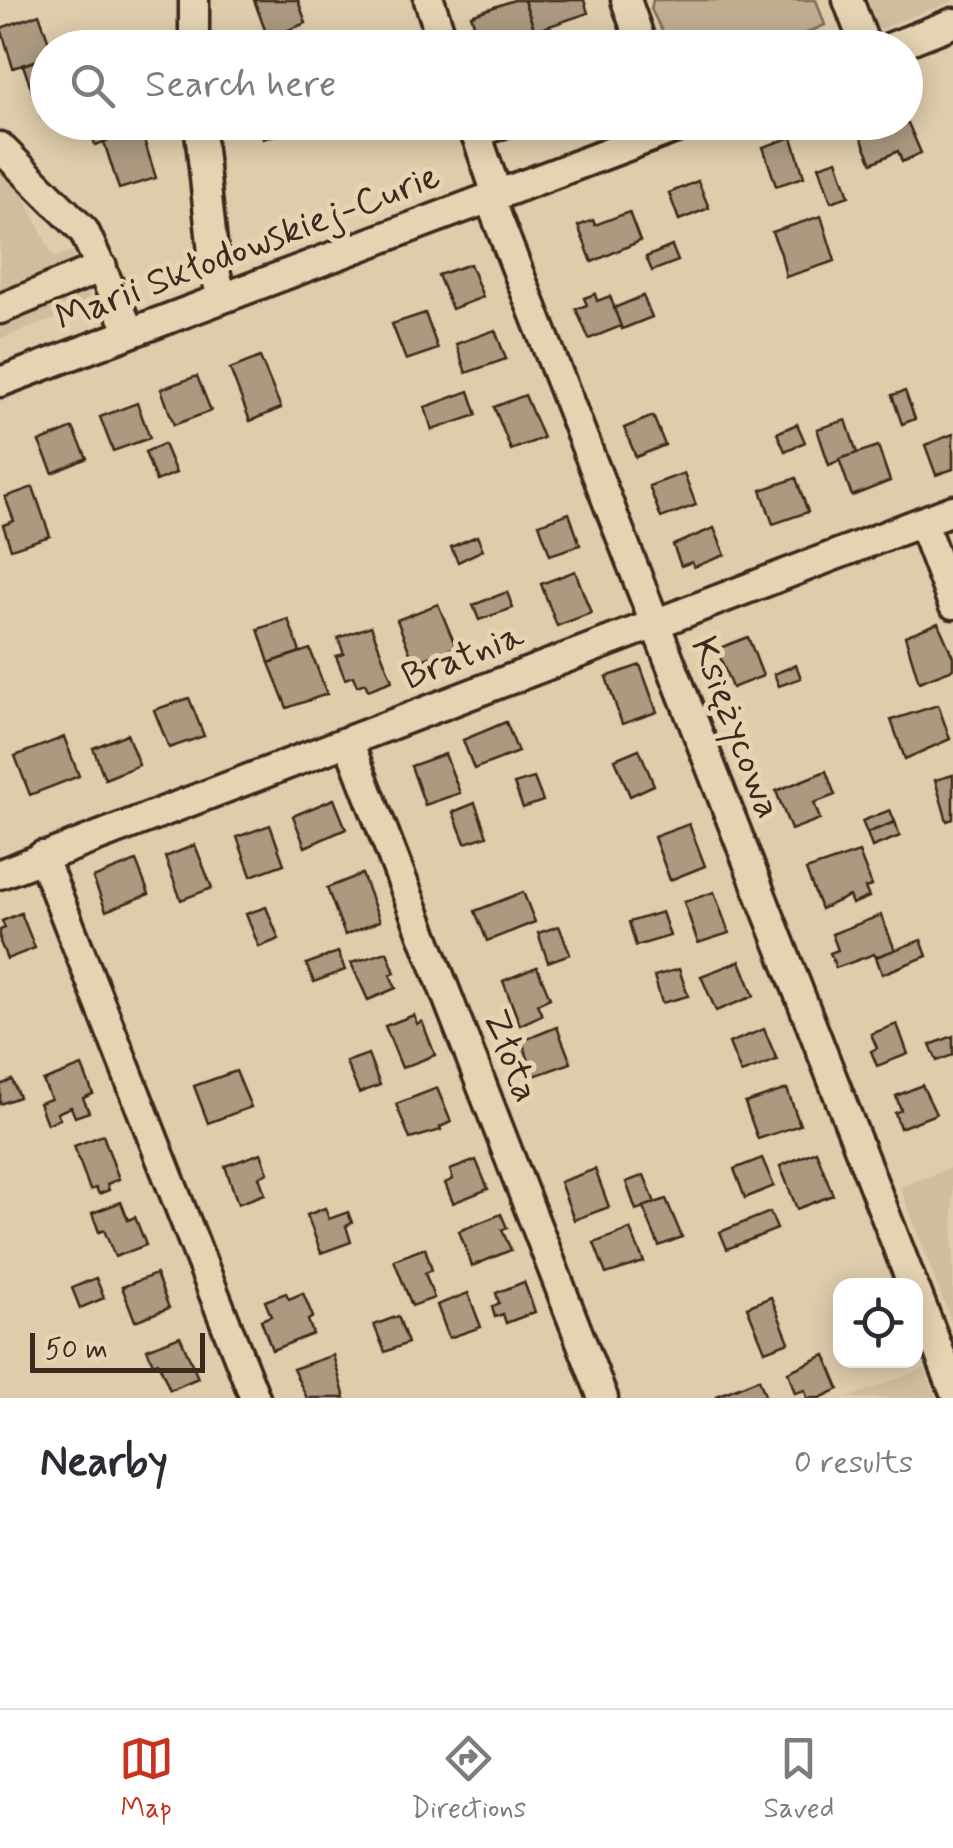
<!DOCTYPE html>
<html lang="en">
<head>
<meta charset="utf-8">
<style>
  body { margin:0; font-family:Mynerve,sans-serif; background:#f2f2f3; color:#2b2b33 }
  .controls { position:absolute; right:30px; bottom:30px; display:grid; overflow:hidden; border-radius:20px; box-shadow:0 5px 25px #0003 }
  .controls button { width:90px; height:90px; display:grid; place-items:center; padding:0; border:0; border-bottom:2px solid #e1e1e2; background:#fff; color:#2b2b33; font:50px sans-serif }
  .scale { position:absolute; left:30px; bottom:25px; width:175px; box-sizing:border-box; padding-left:10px; border:5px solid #3b2a1e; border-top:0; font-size:28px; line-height:35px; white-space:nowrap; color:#3b2a1e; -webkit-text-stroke:8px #e5d3b1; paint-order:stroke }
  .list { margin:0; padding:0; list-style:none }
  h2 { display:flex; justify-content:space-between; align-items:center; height:130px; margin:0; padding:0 40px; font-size:42px }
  h2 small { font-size:32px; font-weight:400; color:#7c7c81 }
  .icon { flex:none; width:55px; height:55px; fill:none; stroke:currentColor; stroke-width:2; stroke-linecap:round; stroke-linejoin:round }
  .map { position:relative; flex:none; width:953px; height:1398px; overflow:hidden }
  .search { position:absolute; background:#fff; box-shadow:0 5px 25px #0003; left:30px; right:30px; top:30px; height:110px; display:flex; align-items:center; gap:25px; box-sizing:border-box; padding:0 35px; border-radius:55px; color:#7c7c81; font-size:38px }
  .sheet { height:310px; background:#fff }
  nav { display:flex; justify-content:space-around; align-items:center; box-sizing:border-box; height:140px; border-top:2px solid #e1e1e2; background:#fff; font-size:28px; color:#7c7c81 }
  nav a { display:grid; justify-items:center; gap:5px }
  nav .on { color:#c8321e }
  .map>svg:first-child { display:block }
  .built { fill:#cfbd9e }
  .green { fill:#c0ae91; stroke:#7e6c58; stroke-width:2.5 }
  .building { fill:#ab9a80; stroke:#3b2a1e; stroke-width:2.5 }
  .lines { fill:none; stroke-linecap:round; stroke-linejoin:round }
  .minor-casing { stroke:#3b2a1e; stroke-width:35 }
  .minor { stroke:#e5d3b1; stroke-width:28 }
  .labels { text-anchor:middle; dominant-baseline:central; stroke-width:10; stroke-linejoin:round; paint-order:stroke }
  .street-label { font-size:38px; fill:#3b2a1e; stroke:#e5d3b1 }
</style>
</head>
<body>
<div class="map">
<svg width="953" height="1398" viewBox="0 0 953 1398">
  <rect width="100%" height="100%" fill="#deccab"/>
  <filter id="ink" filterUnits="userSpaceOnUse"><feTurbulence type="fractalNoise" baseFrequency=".01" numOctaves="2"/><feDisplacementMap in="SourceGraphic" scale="20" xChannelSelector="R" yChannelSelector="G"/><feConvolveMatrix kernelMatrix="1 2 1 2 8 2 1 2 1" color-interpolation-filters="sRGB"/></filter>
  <g filter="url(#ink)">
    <g class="built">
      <path d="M868,0H953V1L878,29Z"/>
      <path d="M0,166L16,180L54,258L72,251L92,305L0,339Z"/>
      <path d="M953,1167V1326L900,1187Z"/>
      <path d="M925,1368L936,1398H848Z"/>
    </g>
    <path class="green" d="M653,0H816L825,25L775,47H670L651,9Z"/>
    <g class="building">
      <path d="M254,0H298L306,23L268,38Z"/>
      <path d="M514,0H524L535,31L482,48L471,15Z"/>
      <path d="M524,0H584L588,13L535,31Z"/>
      <path d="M39,14L51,48H48V57L13,68L1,28Z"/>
      <path d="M282,33L287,48H244V46Z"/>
      <path d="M48,57V114L41,116L23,65Z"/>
      <path d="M88,122H130L133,133L95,145Z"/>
      <path d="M257,122H303L304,126L263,139Z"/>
      <path d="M869,122L908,123L921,153L902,162L898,151L872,163L857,128Z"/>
      <path d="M141,130L156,178L119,189L104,142Z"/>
      <path d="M792,137L804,177L776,186L763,147Z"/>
      <path d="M837,160L849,196L831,202L819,166Z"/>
      <path d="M698,181L709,208L679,220L669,193Z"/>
      <path d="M629,212L640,241L592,262L578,226L593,220L595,225Z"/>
      <path d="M821,216L835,261L786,277L781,254L772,232Z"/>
      <path d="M672,246L678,261L652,271L646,257Z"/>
      <path d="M470,264L483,297L452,309L438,275Z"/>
      <path d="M595,294L597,301L610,296L621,326L589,339L576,309L587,305L584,298Z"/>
      <path d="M643,296L652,317L622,329L614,308Z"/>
      <path d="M425,313L438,349L406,360L392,324Z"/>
      <path d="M495,330L506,359L466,373L456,344Z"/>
      <path d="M260,357L281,408L250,421L230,369Z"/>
      <path d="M197,376L211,411L174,425L161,389Z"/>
      <path d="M469,391L477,415L432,430L425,407Z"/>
      <path d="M905,391L915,419L902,424L892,395Z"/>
      <path d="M525,395L543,438L511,450L494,407Z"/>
      <path d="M137,403L150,438L113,451L100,417Z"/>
      <path d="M653,416L665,445L636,457L624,428Z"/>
      <path d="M846,420L857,453L829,465L817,429Z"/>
      <path d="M797,424L805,442L785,451L777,433Z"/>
      <path d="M73,428L87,458L53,473L39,442Z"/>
      <path d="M953,434V469L936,475L925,445Z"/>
      <path d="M164,444L176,473L156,481L145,452Z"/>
      <path d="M878,446L890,481L852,496L839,459Z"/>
      <path d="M684,473L696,505L661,518L649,486Z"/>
      <path d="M796,478L808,512L773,524L761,490Z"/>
      <path d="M33,487L50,536L11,549L3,525L14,521L5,497Z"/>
      <path d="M569,513L580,545L550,555L539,524Z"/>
      <path d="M714,528L725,555L694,567L692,562L681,566L673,545Z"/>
      <path d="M477,536L483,550L458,562L451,547Z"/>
      <path d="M575,571L591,613L557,626L541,584Z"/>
      <path d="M507,592L513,608L479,620L473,605Z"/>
      <path d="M438,604L456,647L414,663L397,620Z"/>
      <path d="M288,619L300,652L269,663L258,629Z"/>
      <path d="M938,623L953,657V669L919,682L905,636Z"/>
      <path d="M371,626L392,681L368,690L365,683L357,686L353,676L345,679L336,656L344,654L338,638Z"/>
      <path d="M748,637L763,676L732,688L717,649Z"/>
      <path d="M310,649L327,694L287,708L269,663Z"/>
      <path d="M640,665L657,712L622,724L606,677Z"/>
      <path d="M796,665L801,678L779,686L774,674Z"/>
      <path d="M189,698L204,736L169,748L154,710Z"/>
      <path d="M938,705L950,739L905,759L891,720Z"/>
      <path d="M506,722L518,752L474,769L463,740Z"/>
      <path d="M127,734L139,765L105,779L93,748Z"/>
      <path d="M64,737L79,776L30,795L15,756Z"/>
      <path d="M639,749L654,785L630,796L615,759Z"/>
      <path d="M445,754L460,793L425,805L411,766Z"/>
      <path d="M826,771L835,795L814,803L820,819L791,830L776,791Z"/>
      <path d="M953,775V819L947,821L935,780Z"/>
      <path d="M534,778L543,801L523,808L514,784Z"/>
      <path d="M334,799L346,829L305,847L293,816Z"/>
      <path d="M475,803L487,836L465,843L453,812Z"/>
      <path d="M890,810L895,822L867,833L862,821Z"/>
      <path d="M895,822L900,836L872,847L867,833Z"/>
      <path d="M689,824L705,866L670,880L654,837Z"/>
      <path d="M270,825L284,864L251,876L237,837Z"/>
      <path d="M195,845L212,888L181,900L165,857Z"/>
      <path d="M859,852L872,886L865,888L869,897L852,904L849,896L821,909L806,870Z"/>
      <path d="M136,861L149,894L106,911L93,878Z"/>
      <path d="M362,874L380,921L345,935L327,888Z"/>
      <path d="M523,892L535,922L487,941L475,911Z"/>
      <path d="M714,892L729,933L698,943L684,902Z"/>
      <path d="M266,907L279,939L259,947L246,914Z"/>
      <path d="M662,912L670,936L636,946L629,922Z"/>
      <path d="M21,913L35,948L7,959L0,942V930L5,928L2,921Z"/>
      <path d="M881,915L895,950L876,957L874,954L836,968L830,953L838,950L832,934Z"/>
      <path d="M559,926L570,954L548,962L538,933Z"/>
      <path d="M921,940L927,956L882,974L876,957Z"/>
      <path d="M338,952L345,970L314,982L306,964Z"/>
      <path d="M387,952L395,973L390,975L396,988L368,1000L351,963Z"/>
      <path d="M740,961L754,996L716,1011L701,976Z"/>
      <path d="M537,967L550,998L537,1004L542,1015L520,1025L503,981Z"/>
      <path d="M679,969L688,996L662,1003L654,976Z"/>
      <path d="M414,1015L417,1024L422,1021L435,1055L402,1068L385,1026Z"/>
      <path d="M897,1024L908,1054L877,1066L871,1051L877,1048L871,1034Z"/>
      <path d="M557,1027L571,1063L534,1076L522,1041Z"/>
      <path d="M764,1029L777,1060L741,1073L729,1043Z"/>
      <path d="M953,1036V1055L937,1061L930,1045Z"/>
      <path d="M368,1054L380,1085L359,1093L346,1062Z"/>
      <path d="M82,1066L93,1094L83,1098L89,1112L75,1117L71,1107L57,1113L60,1119L47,1124L39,1103L51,1099L43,1081Z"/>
      <path d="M236,1071L251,1107L208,1123L194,1086Z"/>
      <path d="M12,1080L19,1097L0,1104V1085Z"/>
      <path d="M922,1085L936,1114L900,1128L895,1113L901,1110L896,1096Z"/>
      <path d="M437,1088L451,1122L440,1127L441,1130L410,1139L396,1104Z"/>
      <path d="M787,1089L800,1125L758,1139L745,1103Z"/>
      <path d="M103,1135L119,1179L107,1184L109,1190L99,1194L96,1188L90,1190L74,1146Z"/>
      <path d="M816,1151L833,1195L797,1209L780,1166Z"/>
      <path d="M261,1153L268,1173L259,1177L265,1194L238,1204L225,1166Z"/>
      <path d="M762,1158L774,1186L745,1198L734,1169Z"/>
      <path d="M476,1160L488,1189L453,1203L445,1183L453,1179L450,1170Z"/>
      <path d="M595,1169L609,1207L574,1220L560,1182Z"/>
      <path d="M644,1175L655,1203L636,1210L626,1182Z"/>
      <path d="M666,1199L682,1237L659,1246L643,1207Z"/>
      <path d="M121,1202L128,1220L135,1217L146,1245L115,1257L104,1230L99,1232L92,1213Z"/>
      <path d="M325,1208L329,1219L348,1212L352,1223L346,1226L351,1242L321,1253L307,1215Z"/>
      <path d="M770,1212L777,1229L727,1249L720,1232Z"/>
      <path d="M501,1214L507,1228L502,1230L511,1250L472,1266L459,1231Z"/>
      <path d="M630,1229L644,1262L606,1274L594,1243Z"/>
      <path d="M425,1248L432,1270L425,1273L434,1298L412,1306L394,1260Z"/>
      <path d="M156,1274L169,1308L135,1321L122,1287Z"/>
      <path d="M96,1278L104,1298L80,1308L72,1288Z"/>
      <path d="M524,1282L535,1312L506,1323L503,1314L495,1317L492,1307L499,1303L496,1293Z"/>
      <path d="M286,1293L289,1299L303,1293L313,1317L308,1320L313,1334L272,1350L261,1320L271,1316L265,1301Z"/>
      <path d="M468,1293L481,1327L449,1338L437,1305Z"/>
      <path d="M771,1297L789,1342L765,1351L747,1307Z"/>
      <path d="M398,1316L408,1343L385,1352L374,1325Z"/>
      <path d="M180,1336L198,1378L170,1390L158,1362L153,1364L147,1349Z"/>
      <path d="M333,1355L345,1398H307L293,1369Z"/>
      <path d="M825,1355L839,1389L820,1398H807L805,1390L795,1393L788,1372Z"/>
      <path d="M759,1379L766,1398H718L717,1396Z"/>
    </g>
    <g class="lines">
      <defs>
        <g id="minor">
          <path d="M429,0L445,48"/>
          <path d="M626,0L643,48"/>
          <path d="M848,0L866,48"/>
          <path d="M194,48V0"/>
          <path d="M889,48L953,23"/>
          <path d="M199,122L215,271L222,298"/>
          <path d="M472,122L497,194"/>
          <path d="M475,134L505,122"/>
          <path d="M0,147L84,231L130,332"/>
          <path d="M489,197L913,1286"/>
          <path d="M0,309L102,267"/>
          <path d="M0,382L691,122"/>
          <path d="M922,522L953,604"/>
          <path d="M348,741L603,1398"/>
          <path d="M42,856L255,1398"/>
          <path d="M0,874L953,510"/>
          <path d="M916,1292L953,1388"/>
        </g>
      </defs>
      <use href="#minor" class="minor-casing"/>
      <use href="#minor" class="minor"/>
    </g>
  </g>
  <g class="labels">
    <g class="street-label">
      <text transform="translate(248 248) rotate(-21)">Marii Skłodowskiej-Curie</text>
      <text transform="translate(463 657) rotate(-21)">Bratnia</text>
      <text transform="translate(735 728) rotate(69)">Księżycowa</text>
      <text transform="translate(510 1056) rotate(69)">Złota</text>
    </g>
  </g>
</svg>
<div class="controls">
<button><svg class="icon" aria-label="locate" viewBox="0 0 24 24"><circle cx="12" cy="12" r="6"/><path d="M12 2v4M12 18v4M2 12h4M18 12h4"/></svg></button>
</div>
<div class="scale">50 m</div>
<div class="search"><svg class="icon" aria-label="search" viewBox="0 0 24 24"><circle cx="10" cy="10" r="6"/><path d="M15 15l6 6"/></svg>Search here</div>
</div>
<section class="sheet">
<h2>Nearby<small>0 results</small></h2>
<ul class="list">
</ul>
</section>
<nav>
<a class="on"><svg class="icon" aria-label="map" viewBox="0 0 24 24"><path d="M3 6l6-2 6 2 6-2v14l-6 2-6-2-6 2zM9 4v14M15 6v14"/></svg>Map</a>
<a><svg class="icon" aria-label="directions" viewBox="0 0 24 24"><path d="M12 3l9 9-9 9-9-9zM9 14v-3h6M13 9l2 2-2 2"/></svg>Directions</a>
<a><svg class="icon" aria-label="saved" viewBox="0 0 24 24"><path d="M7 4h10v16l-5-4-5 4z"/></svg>Saved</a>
</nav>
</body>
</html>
